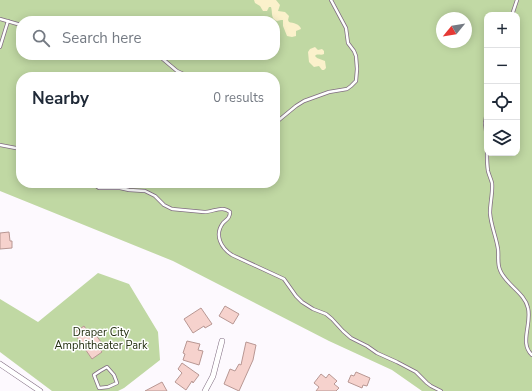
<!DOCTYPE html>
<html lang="en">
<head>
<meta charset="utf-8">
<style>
  body { margin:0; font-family:"Nunito Sans",sans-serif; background:#f2f2f3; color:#1f2937 }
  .controls { position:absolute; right:12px; top:12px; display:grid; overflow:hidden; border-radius:8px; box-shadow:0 2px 10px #0003 }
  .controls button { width:36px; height:36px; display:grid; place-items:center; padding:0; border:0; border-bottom:1px solid #e0e1e3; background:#fff; color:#1f2937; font:20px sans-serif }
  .compass { position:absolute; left:436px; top:12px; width:36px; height:36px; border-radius:50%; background:#fff; box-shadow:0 2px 10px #0003; rotate:240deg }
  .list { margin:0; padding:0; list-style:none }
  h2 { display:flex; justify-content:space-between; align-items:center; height:52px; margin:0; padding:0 16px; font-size:17px }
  h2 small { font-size:13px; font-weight:400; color:#747a83 }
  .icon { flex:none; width:22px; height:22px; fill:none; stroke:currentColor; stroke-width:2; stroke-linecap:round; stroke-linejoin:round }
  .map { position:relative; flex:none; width:532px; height:391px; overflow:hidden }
  .search { position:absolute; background:#fff; box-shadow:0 2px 10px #0003; left:16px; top:16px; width:264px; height:44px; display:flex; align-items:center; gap:10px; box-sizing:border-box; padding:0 14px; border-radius:16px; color:#747a83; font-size:15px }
  .panel { position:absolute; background:#fff; box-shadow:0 2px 10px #0003; left:16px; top:72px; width:264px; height:116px; border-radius:16px }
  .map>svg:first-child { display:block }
  .green { fill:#c0d8a3; fill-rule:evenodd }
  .sand { fill:#fbf1cb }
  .building { fill:#f6d2cd; stroke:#b89793 }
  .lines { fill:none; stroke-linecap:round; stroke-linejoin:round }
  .lane-casing { stroke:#816d82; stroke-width:4 }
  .street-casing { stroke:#816d82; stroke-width:6 }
  .lane { stroke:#fff; stroke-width:2.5 }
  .street { stroke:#fff; stroke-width:5 }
  .labels { text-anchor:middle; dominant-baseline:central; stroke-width:3; stroke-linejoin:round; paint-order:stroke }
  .park-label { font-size:11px; fill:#222e0f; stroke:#fff }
</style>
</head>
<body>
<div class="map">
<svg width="532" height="391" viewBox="0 0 532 391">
  <rect width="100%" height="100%" fill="#fdf9fe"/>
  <g class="green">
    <path d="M0,0H532V391H422L392,370L329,341L173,261L0,191ZM487,15H517V153H487ZM442,18H466V42H442ZM21,21H275V55H21ZM21,77H275V183H21Z"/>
    <path d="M98,273L129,284L158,332L160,360L124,388L118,391H52L0,352V299L38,322Z"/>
  </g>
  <g class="sand">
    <path d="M254,0H276L280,5L278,11L285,12L289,16L288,20L289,22C293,23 300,24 301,29L296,31V36L292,37L287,36L283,26V20H281L277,21C270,18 273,13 271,7H269L267,11H263L260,6L255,3Z"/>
    <path d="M315,47L318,50L322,49L324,51V54C321,56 317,53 315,56L317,58L325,61L326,68L324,70H322L319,66L314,67L309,62L308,52L310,49Z"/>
  </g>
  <g class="building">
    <path d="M9,232L10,241H12V248L0,249V233Z"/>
    <path d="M225,306L239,314L233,324L219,316Z"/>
    <path d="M201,308L212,324L205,328L204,326L193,333L184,319Z"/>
    <path d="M84,326L89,334L93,331L101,342L97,345L102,352L92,359L74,333Z"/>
    <path d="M187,341L200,344L198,350L203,351L199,365L183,360L185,354L183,353Z"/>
    <path d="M246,342L256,345L253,360L239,391L224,384L230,369L235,371L239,364L241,365Z"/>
    <path d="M182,363L199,375L193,383L192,381L186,390L175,382L182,373L178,369Z"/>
    <path d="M356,372L370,378L367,386L363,385L362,388L348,382L351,375L354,376Z"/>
    <path d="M321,374L326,378L329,374L337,381L334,384L339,388L336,391H316L319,387L314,383Z"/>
    <path d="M162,382L167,391H145Z"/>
  </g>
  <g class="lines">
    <defs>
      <g id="lane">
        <path d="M512,15L517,0"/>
        <path d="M0,19L21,25"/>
        <path d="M0,47L8,21"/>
        <path d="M158,55L177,71L190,77"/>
        <path d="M487,110L485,123L487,140"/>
        <path d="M275,121L279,120L296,106L304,101L329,92L347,89L351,86L356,81L357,69L356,56L354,51L348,43L346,28L331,0"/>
        <path d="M0,145L21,149"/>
        <path d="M487,153C487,159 487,165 488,171C489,175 491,179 492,183C493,192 490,203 490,213C491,226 496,236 498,249C499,256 497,263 500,270C505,284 525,293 528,308C532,324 519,343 532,355"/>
        <path d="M92,183L99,188H120L129,190L145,191L155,196L164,205L172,209L204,212C213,212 223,205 230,212C230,218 227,219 223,223C214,235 221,248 232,255L284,279L296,296L302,302L313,309L326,314L332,319L343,331L351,338L367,346L377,353L397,362L416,372L427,383L431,386L441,391"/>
        <path d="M107,367L114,375L117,383L108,387L99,388L94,375L100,371Z"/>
      </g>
      <g id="street">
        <path d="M0,364L40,391"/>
        <path d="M205,391L213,376L222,341"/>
      </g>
    </defs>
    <use href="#lane" class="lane-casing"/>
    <use href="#street" class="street-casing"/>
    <use href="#lane" class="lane"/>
    <use href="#street" class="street"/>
  </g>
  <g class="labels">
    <g class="park-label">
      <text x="101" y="332">Draper City<tspan x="101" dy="13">Amphitheater Park</tspan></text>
    </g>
  </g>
</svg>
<div class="controls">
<button>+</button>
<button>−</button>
<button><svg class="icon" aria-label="locate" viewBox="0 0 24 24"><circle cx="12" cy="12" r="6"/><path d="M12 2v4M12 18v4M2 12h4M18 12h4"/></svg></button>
<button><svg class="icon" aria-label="layers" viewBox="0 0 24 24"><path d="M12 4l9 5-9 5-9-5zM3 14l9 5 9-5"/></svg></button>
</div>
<svg class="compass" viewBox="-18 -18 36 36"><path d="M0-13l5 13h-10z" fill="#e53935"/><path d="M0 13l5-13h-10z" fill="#747a83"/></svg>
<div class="search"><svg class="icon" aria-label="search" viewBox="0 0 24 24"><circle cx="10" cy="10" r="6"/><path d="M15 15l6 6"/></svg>Search here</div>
<section class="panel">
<h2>Nearby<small>0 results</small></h2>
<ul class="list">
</ul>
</section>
</div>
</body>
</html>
